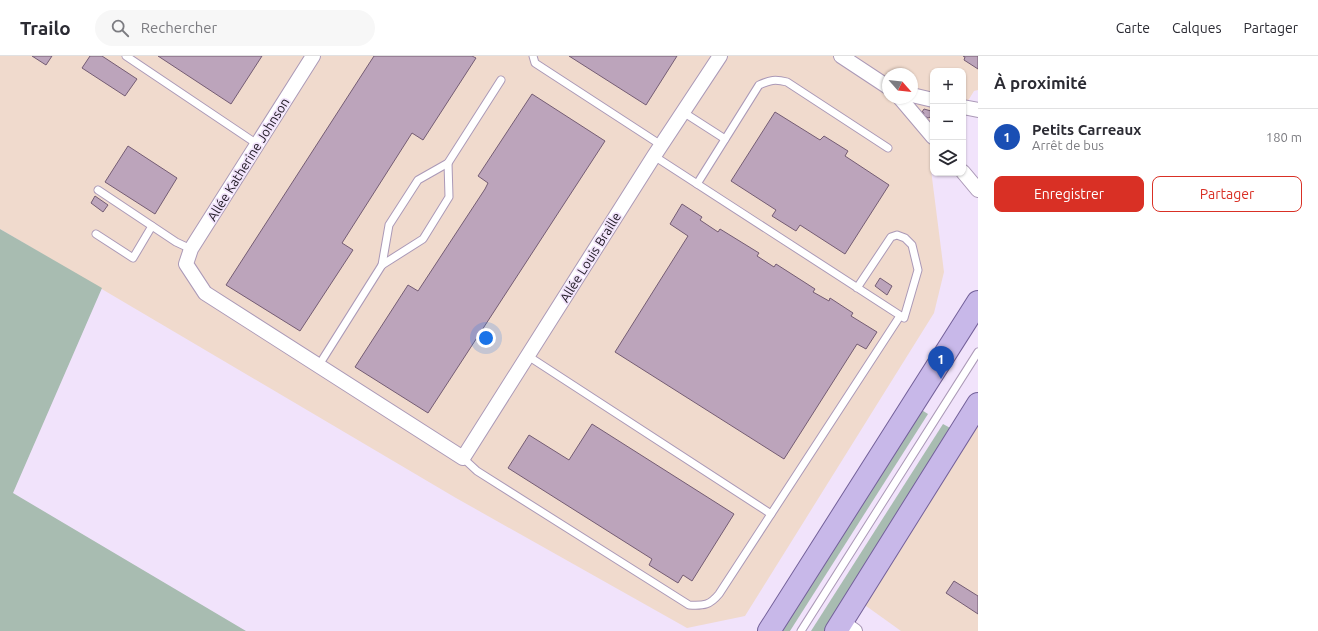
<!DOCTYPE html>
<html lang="fr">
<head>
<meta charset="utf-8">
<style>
  body { margin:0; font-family:Ubuntu,sans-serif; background:#f7f7f7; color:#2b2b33 }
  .controls { position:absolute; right:12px; top:12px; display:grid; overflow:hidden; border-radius:8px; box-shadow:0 1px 3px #0004 }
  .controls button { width:36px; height:36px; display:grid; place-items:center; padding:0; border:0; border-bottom:1px solid #e1e1e2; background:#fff; color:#2b2b33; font:20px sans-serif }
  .compass { position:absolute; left:882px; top:12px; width:36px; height:36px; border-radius:50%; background:#fff; box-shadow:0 1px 3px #0004; rotate:117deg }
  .you { position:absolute; left:486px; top:282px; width:14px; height:14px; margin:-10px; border:3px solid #fff; border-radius:50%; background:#1a73e8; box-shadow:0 0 0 6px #1a73e833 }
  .badge { display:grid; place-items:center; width:26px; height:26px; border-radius:50%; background:#d93025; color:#fff; font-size:13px; font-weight:700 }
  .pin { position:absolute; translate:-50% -33px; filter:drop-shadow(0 1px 2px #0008) }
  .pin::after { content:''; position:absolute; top:21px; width:14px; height:12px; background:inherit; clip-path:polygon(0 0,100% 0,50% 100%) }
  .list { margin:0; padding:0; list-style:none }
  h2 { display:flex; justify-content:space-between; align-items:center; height:52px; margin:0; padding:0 16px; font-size:17px }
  h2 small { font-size:13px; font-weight:400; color:#7c7c81 }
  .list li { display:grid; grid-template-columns:26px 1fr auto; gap:12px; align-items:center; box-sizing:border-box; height:56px; padding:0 16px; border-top:1px solid #e1e1e2 }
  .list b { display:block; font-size:15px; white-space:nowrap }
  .list p { margin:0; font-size:13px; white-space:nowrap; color:#7c7c81 }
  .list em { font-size:13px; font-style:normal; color:#7c7c81 }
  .actions { display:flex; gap:8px; padding:12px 16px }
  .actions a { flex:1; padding:9px 0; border:1px solid #d93025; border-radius:8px; text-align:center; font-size:14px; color:#d93025 }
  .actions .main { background:#d93025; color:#fff }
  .icon { flex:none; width:22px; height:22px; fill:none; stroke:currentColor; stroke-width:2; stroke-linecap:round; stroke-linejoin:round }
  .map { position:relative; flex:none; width:978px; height:575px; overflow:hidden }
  header { display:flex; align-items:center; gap:24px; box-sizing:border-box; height:56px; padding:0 20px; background:#fff; border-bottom:1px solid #e1e1e2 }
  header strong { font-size:19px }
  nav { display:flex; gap:22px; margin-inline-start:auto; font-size:14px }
  .search { width:280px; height:36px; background:#f7f7f7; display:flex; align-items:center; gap:10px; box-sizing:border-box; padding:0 14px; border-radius:22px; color:#7c7c81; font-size:15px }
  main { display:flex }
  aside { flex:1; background:#fff }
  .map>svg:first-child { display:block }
  .industrial { fill:#f0dacd; fill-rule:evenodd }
  .green { fill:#a8bcb1 }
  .building { fill:#bca4bb; stroke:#745c73 }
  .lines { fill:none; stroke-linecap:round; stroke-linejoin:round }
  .service-casing { stroke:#ab99b7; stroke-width:9 }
  .minor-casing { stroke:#ab99b7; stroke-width:16 }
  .primary-casing { stroke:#736099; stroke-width:24 }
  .service { stroke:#fff; stroke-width:7 }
  .minor { stroke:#fff; stroke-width:14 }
  .primary { stroke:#c8b8e9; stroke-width:22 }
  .labels { text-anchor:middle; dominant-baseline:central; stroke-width:3.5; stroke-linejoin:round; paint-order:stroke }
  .street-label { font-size:13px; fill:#1b151f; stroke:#f1e3fb }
</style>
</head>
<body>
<header>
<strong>Trailo</strong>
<div class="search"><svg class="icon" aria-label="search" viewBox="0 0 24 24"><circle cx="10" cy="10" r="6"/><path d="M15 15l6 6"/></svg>Rechercher</div>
<nav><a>Carte</a><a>Calques</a><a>Partager</a></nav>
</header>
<main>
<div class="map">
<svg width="978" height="575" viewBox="0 0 978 575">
  <rect width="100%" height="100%" fill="#f1e3fb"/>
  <g class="industrial">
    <path d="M0,0H978V34L974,35L963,53V15H933V101L930,106L944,216L934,257L745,560L687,572L456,442L0,173ZM888,18H912V42H888Z"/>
    <path d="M978,365V575H901L862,547Z"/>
  </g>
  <g class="green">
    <path d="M0,173L102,232L13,437L246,575H0Z"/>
    <path d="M920,353L928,358L790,575H779Z"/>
    <path d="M943,368L952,373L824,575H811Z"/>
  </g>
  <g class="building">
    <path d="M32,0H52L46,9Z"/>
    <path d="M90,0H102L137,23L125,40L82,12Z"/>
    <path d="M158,0H262L231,48Z"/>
    <path d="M374,0H472L476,2L423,84L412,77L342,187L353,194L300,275L226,229Z"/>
    <path d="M569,0H677L646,49Z"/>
    <path d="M963,0H978V13L964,4L965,1Z"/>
    <path d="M532,38L605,85L428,357L355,311L408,229L418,235L485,133L488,127L478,120Z"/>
    <path d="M924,53L931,55L933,60L928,62L923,59L924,57L922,56Z"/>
    <path d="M775,56L820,84L824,80L848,95L845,100L889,129L845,198L800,169L796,175L772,160L776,154L731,125Z"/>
    <path d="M128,90L177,122L155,158L105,126Z"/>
    <path d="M95,140L108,149L103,156L91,147Z"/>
    <path d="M682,148L702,161L700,164L718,176L720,173L759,197L757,200L774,211L776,208L815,233L813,236L829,245L830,242L853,257L851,260L877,276L866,293L857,288L784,403L615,296L688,180L670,168Z"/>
    <path d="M880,222L892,230L887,239L875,230Z"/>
    <path d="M592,368L734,458L692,525L683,519L678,527L649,509L652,503L508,412L529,379L569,404Z"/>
    <path d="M954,525L978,540V558L946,537Z"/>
  </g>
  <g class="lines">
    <defs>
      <g id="service">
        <path d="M126,0L257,88"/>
        <path d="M533,0L535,7L661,89"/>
        <path d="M683,56L725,83"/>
        <path d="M654,100C737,154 821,208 904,262L918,214L912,189L905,182L897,179L891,181L857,232"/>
        <path d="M697,128L759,29C770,24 775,23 787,26L888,92"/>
        <path d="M98,134L176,186L191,193"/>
        <path d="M96,178L133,202L152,170"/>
        <path d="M382,209L389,169L418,124L448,107L501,24"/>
        <path d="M528,300L771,458"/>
        <path d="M319,309L382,209L423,183L449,141L448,107"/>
        <path d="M463,402L477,415L689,549C704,550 710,549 719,538L900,260"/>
        <path d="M801,575L978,296"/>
      </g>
      <g id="minor">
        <path d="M313,0L191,193L186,208L205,237L463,402L654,100L720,0"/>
        <path d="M841,0L888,31"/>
        <path d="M912,39L933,44"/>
        <path d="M900,42L933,81"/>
        <path d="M963,51L978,54"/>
        <path d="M963,116L978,134"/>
        <path d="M842,566L855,575"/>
      </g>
      <g id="primary">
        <path d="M769,575L978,246"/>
        <path d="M836,575L978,348"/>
      </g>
    </defs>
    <use href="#service" class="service-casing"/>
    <use href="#minor" class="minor-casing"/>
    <use href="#primary" class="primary-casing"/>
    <use href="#service" class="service"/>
    <use href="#minor" class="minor"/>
    <use href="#primary" class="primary"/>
  </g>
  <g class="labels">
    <g class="street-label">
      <text transform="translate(248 103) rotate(-58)">Allée Katherine Johnson</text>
      <text transform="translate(590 201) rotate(-58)">Allée Louis Braille</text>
    </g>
  </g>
</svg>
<div class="controls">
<button>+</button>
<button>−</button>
<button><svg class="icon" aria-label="layers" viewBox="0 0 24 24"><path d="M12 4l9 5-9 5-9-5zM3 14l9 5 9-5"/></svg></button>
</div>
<svg class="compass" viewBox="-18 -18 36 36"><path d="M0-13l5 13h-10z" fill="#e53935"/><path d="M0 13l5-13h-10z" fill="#7c7c81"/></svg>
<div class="you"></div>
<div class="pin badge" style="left:941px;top:323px;background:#1a4fb4">1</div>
</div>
<aside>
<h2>À proximité<small></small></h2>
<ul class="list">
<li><span class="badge" style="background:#1a4fb4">1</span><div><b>Petits Carreaux</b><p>Arrêt de bus</p></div><em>180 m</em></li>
</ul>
<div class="actions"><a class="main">Enregistrer</a><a>Partager</a></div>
</aside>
</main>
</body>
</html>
